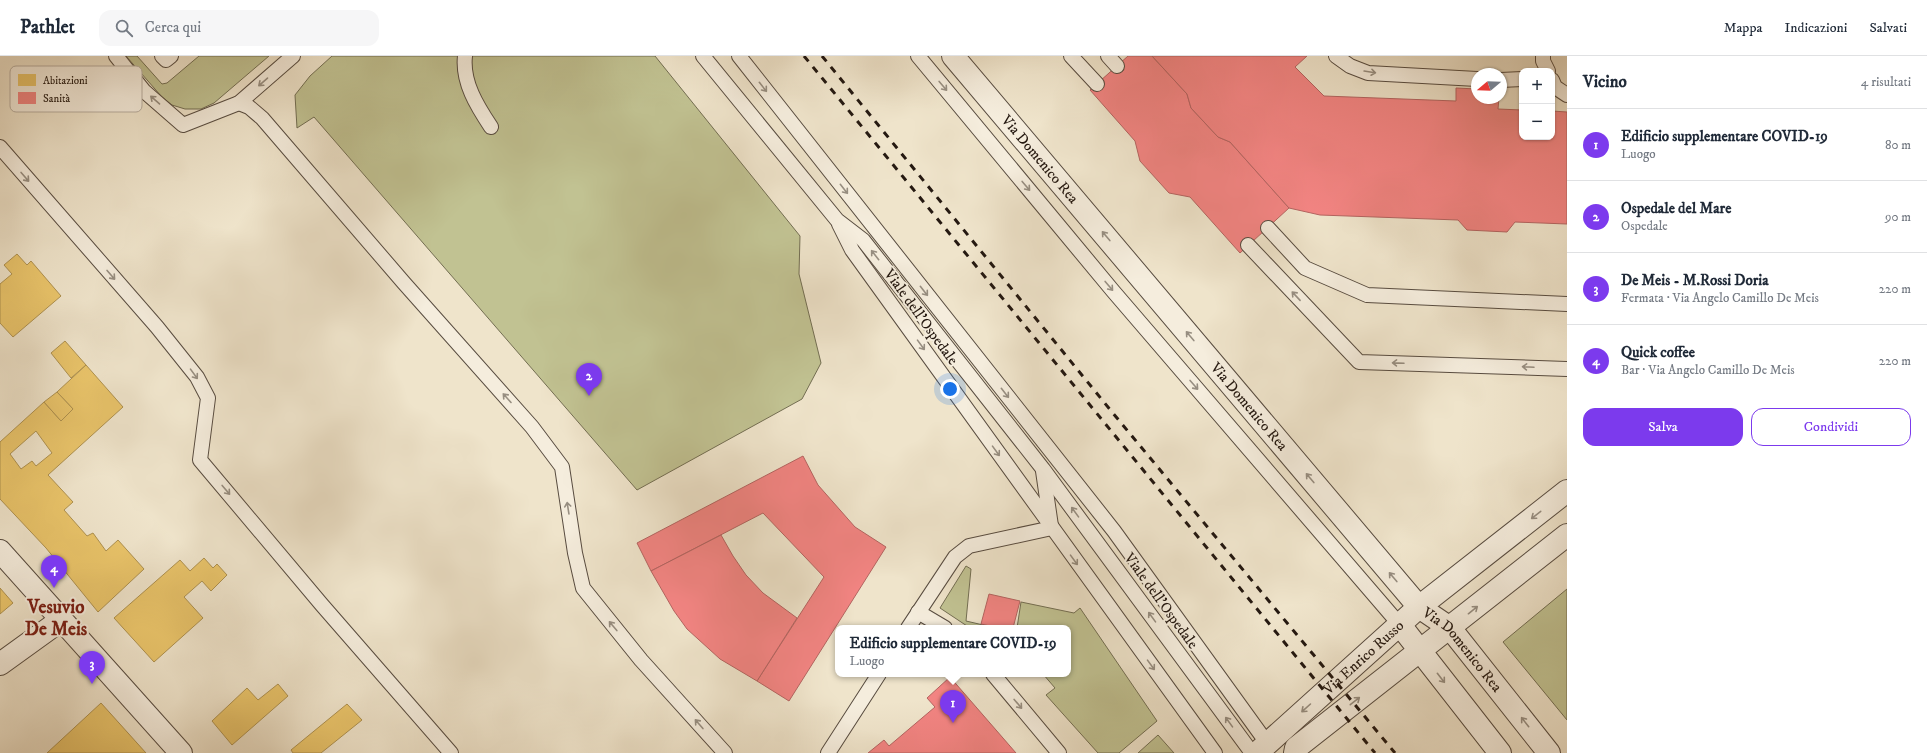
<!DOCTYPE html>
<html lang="it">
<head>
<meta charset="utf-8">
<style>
  body { margin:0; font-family:"IM FELL DW Pica",serif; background:#f6f6f7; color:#1f2937 }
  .controls { position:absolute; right:12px; top:12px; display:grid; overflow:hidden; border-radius:8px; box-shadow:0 1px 3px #0004 }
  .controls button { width:36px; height:36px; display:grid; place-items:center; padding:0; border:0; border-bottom:1px solid #e0e1e3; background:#fff; color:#1f2937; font:20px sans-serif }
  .compass { position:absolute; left:1471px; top:12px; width:36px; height:36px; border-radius:50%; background:#fff; box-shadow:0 1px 3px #0004; rotate:251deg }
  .you { position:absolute; left:950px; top:333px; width:14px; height:14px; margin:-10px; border:3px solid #fff; border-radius:50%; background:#1a73e8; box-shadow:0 0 0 6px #1a73e833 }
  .badge { display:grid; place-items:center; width:26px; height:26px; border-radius:50%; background:#7c3aed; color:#fff; font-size:13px; font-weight:700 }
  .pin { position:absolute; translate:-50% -33px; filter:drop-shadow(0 1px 2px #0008) }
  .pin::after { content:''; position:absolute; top:21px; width:14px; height:12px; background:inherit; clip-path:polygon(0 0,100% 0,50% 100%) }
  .popup { position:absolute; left:835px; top:569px; width:236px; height:52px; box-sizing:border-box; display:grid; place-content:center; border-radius:8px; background:#fff; filter:drop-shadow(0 1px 3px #0005); font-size:13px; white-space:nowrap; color:#747a83 }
  .popup b { font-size:15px; color:#1f2937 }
  .popup::after { content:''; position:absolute; left:50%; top:100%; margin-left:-8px; border:8px solid transparent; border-top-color:#fff }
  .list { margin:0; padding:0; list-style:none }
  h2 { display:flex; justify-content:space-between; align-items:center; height:52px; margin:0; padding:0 16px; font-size:17px }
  h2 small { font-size:13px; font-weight:400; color:#747a83 }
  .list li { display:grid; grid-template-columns:26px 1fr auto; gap:12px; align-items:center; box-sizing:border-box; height:72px; padding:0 16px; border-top:1px solid #e0e1e3 }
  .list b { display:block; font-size:15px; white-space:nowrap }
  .list p { margin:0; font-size:13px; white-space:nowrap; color:#747a83 }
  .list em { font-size:13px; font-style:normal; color:#747a83 }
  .actions { display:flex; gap:8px; padding:12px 16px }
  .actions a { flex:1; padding:9px 0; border:1px solid #7c3aed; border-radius:12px; text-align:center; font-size:14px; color:#7c3aed }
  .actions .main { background:#7c3aed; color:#fff }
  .icon { flex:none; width:22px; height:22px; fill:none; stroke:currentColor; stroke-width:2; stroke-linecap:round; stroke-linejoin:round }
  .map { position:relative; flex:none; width:1567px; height:697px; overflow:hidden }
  header { display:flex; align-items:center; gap:24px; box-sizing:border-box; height:56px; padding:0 20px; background:#fff; border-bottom:1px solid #e0e1e3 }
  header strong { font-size:19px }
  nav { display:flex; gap:22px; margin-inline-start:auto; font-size:14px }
  .search { width:280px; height:36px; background:#f6f6f7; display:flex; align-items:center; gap:10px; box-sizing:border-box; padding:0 14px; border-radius:12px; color:#747a83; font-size:15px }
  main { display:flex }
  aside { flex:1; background:#fff }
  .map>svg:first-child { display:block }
  .green { fill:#c1c292; stroke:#736e52 }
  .homes { fill:#e9c46a; stroke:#ae914f; fill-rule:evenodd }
  .health { fill:#f28482; stroke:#b46460 }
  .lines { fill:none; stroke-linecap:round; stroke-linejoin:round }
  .service-casing { stroke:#584c40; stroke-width:16 }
  .minor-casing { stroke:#584c40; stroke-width:24 }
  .tertiary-casing { stroke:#584c40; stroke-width:24 }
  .service { stroke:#f5eddd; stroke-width:14 }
  .minor { stroke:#f5eddd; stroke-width:22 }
  .tertiary { stroke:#f5eddd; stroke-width:22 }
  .rail { stroke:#251911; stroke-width:3; stroke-dasharray:7 7; stroke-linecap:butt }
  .oneway { stroke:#978e81 }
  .labels { text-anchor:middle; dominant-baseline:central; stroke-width:4; stroke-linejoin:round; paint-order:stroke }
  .street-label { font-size:15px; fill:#251911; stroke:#f5eddd }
  .district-label { font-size:19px; font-weight:bold; fill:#7a1f14; stroke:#f5eddd }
  .key { fill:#f5eddd; stroke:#b7ada0; stroke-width:1 }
  .key-label { font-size:11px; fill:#251911 }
</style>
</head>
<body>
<header>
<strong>Pathlet</strong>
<div class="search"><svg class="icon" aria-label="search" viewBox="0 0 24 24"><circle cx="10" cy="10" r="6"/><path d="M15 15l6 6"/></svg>Cerca qui</div>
<nav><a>Mappa</a><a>Indicazioni</a><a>Salvati</a></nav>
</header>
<main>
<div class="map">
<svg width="1567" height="697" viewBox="0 0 1567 697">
  <rect width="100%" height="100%" fill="#efe4cb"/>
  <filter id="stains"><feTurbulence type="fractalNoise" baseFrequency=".005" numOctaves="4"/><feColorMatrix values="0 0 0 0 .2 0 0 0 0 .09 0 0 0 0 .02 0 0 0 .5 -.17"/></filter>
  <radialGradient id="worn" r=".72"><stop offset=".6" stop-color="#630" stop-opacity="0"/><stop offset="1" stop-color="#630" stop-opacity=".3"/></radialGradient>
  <g class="green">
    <path d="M126,0H137L162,28L167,27L199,0H269L214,47L201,53H185L172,49L162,41Z"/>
    <path d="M332,0H655L800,180L799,218L821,307L802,343L637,434L314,61L297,72L295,39L310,20Z"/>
    <path d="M966,510L971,513L966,565L996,572H970L940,552Z"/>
    <path d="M1567,533V664L1503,586Z"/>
    <path d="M1021,546L1074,557L1080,552L1157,665L1119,697H1098L1046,639L1055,632L1043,618H1068V572H1017Z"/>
    <path d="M1158,679L1174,697H1138Z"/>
  </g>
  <g class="homes">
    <path d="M17,198L27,209L31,205L61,240L13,281L0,267V228L12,218L4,209Z"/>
    <path d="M65,285L86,309L71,322L51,297Z"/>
    <path d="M86,309L123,351L48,419L73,446L64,454L87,480L93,477L106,495L118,484L144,513L98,556L46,492L0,443V386L44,346L61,365L73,353L57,336ZM36,375L52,397L36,410L32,405L21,413L10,398Z"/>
    <path d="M57,336L73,353L61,365L44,346Z"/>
    <path d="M204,502L213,512L217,508L227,519L211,535L202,525L184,541L203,562L154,606L114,562L180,504L190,515Z"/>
    <path d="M0,532L13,547L0,558Z"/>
    <path d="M278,628L288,640L232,689L212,665L247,632L258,644Z"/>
    <path d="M101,647L146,697H47Z"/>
    <path d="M347,648L362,664L321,697H293L291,694Z"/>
  </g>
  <g class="health">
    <path d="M1128,0H1152L1187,38L1191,52L1218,81L1230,86L1289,152L1240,197L1190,141L1169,137L1140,105L1135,85L1090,34Z"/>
    <path d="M1152,0H1307L1295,11L1324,40L1456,45V32L1477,33V42H1499L1498,53L1522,54V81H1552V55L1567,56V168L1515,166L1507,176L1467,174L1458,164L1320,159L1289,152L1230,86L1218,81L1191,52L1187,38Z"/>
    <path d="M803,400L818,429L855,471L886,491L789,645L757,625L824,521L763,457L651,515L637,487Z"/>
    <path d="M721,479L733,500L746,519L763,537L797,562L757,625L720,603L687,573L674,555L651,515Z"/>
    <path d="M989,538L1020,545L1013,572H999L981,568Z"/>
    <path d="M950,621L1016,697H868L884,684L889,690L935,651L927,642Z"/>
  </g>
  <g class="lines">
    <defs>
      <g id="service">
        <path d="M116,0L144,35L183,69L239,47L293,0"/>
        <path d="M162,0L166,4L171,0"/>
        <path d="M465,0C462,26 477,50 491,71"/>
        <path d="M703,0L837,164L863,184L1043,413L1252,697"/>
        <path d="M739,0L1114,475L1267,687"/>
        <path d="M918,0L1113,235L1400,569"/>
        <path d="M1071,0L1097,28"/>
        <path d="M1108,0L1117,10"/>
        <path d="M1336,0L1350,10L1368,17L1477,23"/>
        <path d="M1543,0V5L1548,15"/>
        <path d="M1501,24L1522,23"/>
        <path d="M1552,24L1555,31L1567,39"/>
        <path d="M239,47L249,51L262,62L404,227L532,371L562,411L575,497L583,532L641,604L725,697"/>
        <path d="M0,91L157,271L197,321L208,342L200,404L322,549L451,697"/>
        <path d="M839,168L852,194L1215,697"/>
        <path d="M1268,172L1305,212L1367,239L1567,248"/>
        <path d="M1248,189L1359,306L1567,313"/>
        <path d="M1043,415L1051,470"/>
        <path d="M918,556L945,572"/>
        <path d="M908,572L955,501L969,490L1052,472"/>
        <path d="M993,618L1059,697"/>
        <path d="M828,697L879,618"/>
      </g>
      <g id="minor">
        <path id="s1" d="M953,0L1419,551L1450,572L1549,697"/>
        <path d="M1400,569L1500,697"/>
        <path d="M0,608L61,564"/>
        <path id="s2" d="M1257,697L1419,551L1567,435"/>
        <path d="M1295,697L1296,692L1567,479"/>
      </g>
      <path id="tertiary" d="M0,495L181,697"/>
    </defs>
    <use href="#service" class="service-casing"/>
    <use href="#minor" class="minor-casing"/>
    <use href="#tertiary" class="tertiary-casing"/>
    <use href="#service" class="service"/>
    <use href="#minor" class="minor"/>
    <use href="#tertiary" class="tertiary"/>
    <g class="rail">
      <path d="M804,0L1375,697"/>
      <path d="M822,0L1112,356L1395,697"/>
    </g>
  </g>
  <defs><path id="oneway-shaft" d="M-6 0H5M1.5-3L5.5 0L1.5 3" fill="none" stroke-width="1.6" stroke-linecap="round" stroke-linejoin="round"/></defs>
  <g class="oneway">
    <use href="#oneway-shaft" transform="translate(1370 16) rotate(9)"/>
    <use href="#oneway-shaft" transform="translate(263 26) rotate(139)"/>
    <use href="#oneway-shaft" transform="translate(943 30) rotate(50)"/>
    <use href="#oneway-shaft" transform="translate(763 31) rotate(52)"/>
    <use href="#oneway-shaft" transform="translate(155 44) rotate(-139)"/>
    <use href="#oneway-shaft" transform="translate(25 121) rotate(49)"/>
    <use href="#oneway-shaft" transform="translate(1026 130) rotate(50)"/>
    <use href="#oneway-shaft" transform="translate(844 133) rotate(52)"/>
    <use href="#oneway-shaft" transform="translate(1106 180) rotate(-130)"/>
    <use href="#oneway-shaft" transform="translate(875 199) rotate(-128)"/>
    <use href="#oneway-shaft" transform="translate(111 219) rotate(49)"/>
    <use href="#oneway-shaft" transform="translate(1109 230) rotate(50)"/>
    <use href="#oneway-shaft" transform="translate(924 235) rotate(52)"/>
    <use href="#oneway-shaft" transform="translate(1296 240) rotate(-133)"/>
    <use href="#oneway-shaft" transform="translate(1190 280) rotate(-130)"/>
    <use href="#oneway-shaft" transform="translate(921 289) rotate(54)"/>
    <use href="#oneway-shaft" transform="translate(1398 307) rotate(-178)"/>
    <use href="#oneway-shaft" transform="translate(1528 311) rotate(-177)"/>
    <use href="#oneway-shaft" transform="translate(194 318) rotate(54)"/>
    <use href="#oneway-shaft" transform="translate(1194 329) rotate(49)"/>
    <use href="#oneway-shaft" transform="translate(1005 337) rotate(52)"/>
    <use href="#oneway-shaft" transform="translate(507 342) rotate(-132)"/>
    <use href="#oneway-shaft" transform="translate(996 395) rotate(54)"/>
    <use href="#oneway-shaft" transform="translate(1310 422) rotate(-130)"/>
    <use href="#oneway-shaft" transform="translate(226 434) rotate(50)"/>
    <use href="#oneway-shaft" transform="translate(568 452) rotate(-99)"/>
    <use href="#oneway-shaft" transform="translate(1075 456) rotate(-126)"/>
    <use href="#oneway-shaft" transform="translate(1536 459) rotate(142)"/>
    <use href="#oneway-shaft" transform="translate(1074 504) rotate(54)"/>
    <use href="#oneway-shaft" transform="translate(1393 521) rotate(-130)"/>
    <use href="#oneway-shaft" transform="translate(1473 554) rotate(-39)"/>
    <use href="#oneway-shaft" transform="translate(1152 561) rotate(-126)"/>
    <use href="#oneway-shaft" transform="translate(613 570) rotate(-130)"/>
    <use href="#oneway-shaft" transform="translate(1151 609) rotate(54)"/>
    <use href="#oneway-shaft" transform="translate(1441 622) rotate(52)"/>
    <use href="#oneway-shaft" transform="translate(1355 645) rotate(-38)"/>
    <use href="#oneway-shaft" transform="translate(1018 648) rotate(50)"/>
    <use href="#oneway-shaft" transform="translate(1306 652) rotate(138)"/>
    <use href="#oneway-shaft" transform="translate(1229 666) rotate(-126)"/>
    <use href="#oneway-shaft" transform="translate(1525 666) rotate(-128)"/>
    <use href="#oneway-shaft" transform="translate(699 668) rotate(-131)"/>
  </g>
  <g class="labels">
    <g class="street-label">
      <text stroke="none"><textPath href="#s1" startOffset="135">Via Domenico Rea</textPath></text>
      <text transform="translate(921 261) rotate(54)">Viale dell'Ospedale</text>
      <text stroke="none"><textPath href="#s1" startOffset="459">Via Domenico Rea</textPath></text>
      <text transform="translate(1161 545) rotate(54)">Viale dell'Ospedale</text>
      <text stroke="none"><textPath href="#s1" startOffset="783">Via Domenico Rea</textPath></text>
      <text stroke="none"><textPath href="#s2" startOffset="143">Via Enrico Russo</textPath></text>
    </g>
    <g class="district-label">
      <text x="56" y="551">Vesuvio<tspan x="56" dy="22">De Meis</tspan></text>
    </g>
  </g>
  <rect x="10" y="10" width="132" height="46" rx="6" class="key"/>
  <rect x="18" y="18" width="18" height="12" fill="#e9c46a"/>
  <rect x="18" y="36" width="18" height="12" fill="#f28482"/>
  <g class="key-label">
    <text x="43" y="28">Abitazioni</text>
    <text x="43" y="46">Sanità</text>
  </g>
  <rect width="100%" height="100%" filter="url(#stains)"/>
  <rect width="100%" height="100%" fill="url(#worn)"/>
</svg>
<div class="controls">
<button>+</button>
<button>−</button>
</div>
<svg class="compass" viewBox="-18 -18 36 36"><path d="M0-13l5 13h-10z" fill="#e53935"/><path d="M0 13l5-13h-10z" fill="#747a83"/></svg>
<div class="you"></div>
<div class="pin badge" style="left:953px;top:667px">1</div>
<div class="popup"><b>Edificio supplementare COVID-19</b>Luogo</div>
<div class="pin badge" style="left:589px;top:340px">2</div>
<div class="pin badge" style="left:92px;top:628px">3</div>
<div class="pin badge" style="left:54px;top:532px">4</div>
</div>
<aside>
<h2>Vicino<small>4 risultati</small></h2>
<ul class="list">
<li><span class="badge">1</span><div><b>Edificio supplementare COVID-19</b><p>Luogo</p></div><em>80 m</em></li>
<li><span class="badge">2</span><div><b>Ospedale del Mare</b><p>Ospedale</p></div><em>90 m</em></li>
<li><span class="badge">3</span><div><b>De Meis - M.Rossi Doria</b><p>Fermata · Via Angelo Camillo De Meis</p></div><em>220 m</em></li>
<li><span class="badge">4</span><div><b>Quick coffee</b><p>Bar · Via Angelo Camillo De Meis</p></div><em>220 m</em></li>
</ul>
<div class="actions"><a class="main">Salva</a><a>Condividi</a></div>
</aside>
</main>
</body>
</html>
